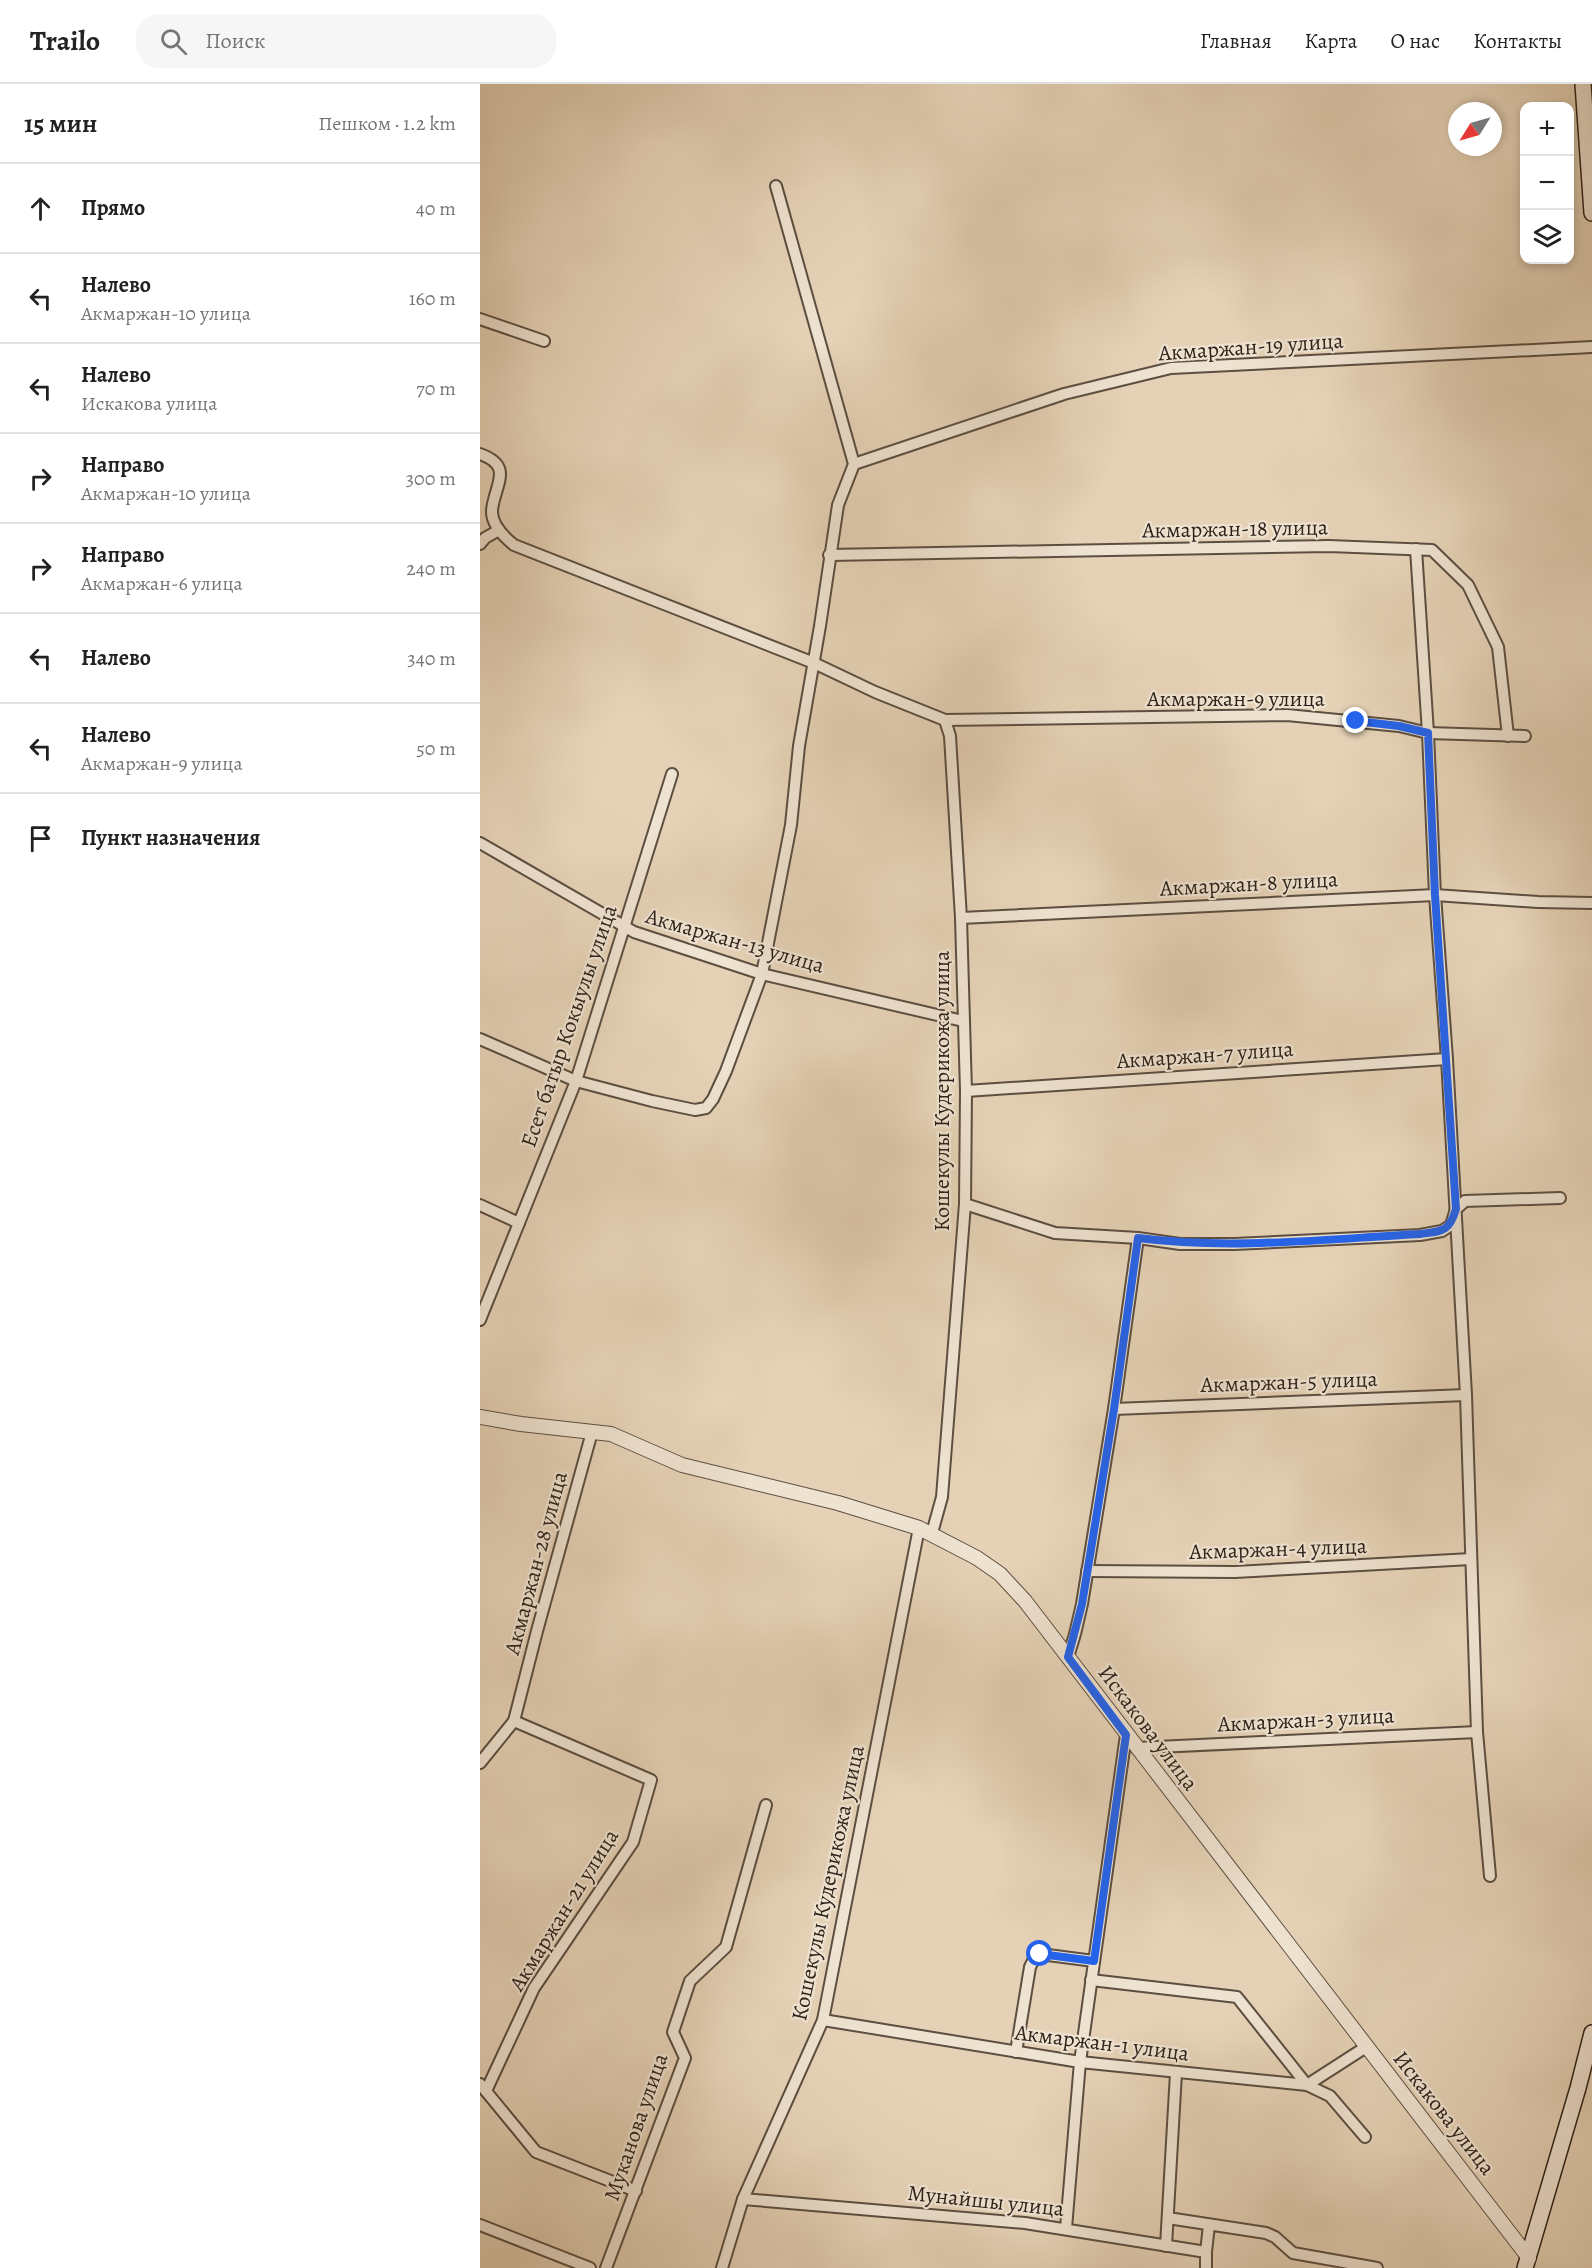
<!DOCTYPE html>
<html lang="ru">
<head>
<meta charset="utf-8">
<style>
  body { margin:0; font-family:Alegreya,serif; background:#f6f6f6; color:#222 }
  .controls { position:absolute; right:18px; top:18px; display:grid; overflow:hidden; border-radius:12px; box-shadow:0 3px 9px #0003 }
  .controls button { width:54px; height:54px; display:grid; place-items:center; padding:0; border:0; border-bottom:2px solid #e0e0e0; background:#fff; color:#222; font:30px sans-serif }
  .compass { position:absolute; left:968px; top:18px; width:54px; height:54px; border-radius:50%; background:#fff; box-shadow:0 3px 9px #0003; rotate:233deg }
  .stop { position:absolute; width:18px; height:18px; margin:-14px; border:4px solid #2563eb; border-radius:50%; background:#fff }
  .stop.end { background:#2563eb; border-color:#fff; box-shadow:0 2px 6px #0008 }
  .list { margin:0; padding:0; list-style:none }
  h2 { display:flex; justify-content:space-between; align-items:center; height:78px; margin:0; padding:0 24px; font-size:26px }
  h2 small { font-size:20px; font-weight:400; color:#767676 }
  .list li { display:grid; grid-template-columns:39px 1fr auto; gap:18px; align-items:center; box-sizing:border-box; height:90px; padding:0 24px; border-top:2px solid #e0e0e0 }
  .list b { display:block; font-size:22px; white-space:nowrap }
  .list p { margin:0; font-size:20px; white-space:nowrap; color:#767676 }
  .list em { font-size:20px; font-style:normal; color:#767676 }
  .icon { flex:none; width:33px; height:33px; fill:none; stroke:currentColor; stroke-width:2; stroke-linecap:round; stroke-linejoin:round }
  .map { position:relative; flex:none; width:1112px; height:2184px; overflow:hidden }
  header { display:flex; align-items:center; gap:36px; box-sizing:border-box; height:84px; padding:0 30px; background:#fff; border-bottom:2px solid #e0e0e0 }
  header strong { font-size:28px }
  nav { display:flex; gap:33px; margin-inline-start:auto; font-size:21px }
  .search { width:420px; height:54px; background:#f6f6f6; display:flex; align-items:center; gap:15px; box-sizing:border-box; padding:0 21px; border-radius:24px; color:#767676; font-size:22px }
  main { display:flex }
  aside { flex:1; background:#fff }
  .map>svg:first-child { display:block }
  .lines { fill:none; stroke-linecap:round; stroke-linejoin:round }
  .minor-casing { stroke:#5c4e41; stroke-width:14 }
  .tertiary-casing { stroke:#5c4e41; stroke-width:16 }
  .secondary-casing { stroke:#2e221a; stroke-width:18 }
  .minor { stroke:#eee2d0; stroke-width:10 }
  .tertiary { stroke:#eee2d0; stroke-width:14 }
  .secondary { stroke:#eee2d0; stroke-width:15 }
  .route { stroke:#2563eb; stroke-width:8 }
  .labels { text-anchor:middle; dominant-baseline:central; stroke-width:4.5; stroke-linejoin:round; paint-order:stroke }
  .street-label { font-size:22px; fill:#2e221a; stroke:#eee2d0 }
</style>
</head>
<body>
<header>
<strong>Trailo</strong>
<div class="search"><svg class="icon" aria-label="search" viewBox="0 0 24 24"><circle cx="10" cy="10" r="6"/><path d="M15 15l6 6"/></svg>Поиск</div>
<nav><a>Главная</a><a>Карта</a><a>О нас</a><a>Контакты</a></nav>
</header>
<main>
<aside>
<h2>15 мин<small>Пешком · 1.2 km</small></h2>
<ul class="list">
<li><svg class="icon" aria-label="ahead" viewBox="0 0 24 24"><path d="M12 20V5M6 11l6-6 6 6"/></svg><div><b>Прямо</b></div><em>40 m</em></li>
<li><svg class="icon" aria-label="left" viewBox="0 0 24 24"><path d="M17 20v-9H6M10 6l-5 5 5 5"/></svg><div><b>Налево</b><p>Акмаржан-10 улица</p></div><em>160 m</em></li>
<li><svg class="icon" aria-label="left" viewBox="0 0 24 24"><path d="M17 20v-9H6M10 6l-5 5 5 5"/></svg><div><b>Налево</b><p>Искакова улица</p></div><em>70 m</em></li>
<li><svg class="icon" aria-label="right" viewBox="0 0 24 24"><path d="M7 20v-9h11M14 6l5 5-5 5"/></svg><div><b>Направо</b><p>Акмаржан-10 улица</p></div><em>300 m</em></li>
<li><svg class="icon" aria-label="right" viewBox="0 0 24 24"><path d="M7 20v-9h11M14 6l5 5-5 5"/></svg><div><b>Направо</b><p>Акмаржан-6 улица</p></div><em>240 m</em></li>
<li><svg class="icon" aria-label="left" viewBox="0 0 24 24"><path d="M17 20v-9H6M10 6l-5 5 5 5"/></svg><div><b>Налево</b></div><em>340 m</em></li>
<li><svg class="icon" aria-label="left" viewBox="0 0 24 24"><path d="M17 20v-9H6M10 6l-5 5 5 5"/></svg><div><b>Налево</b><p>Акмаржан-9 улица</p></div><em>50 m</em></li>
<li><svg class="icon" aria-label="arrive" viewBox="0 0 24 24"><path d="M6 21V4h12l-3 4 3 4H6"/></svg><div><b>Пункт назначения</b></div></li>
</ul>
</aside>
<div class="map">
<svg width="1112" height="2184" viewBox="0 0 1112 2184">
  <rect width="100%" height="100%" fill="#e5d2b6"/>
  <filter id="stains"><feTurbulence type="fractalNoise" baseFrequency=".00333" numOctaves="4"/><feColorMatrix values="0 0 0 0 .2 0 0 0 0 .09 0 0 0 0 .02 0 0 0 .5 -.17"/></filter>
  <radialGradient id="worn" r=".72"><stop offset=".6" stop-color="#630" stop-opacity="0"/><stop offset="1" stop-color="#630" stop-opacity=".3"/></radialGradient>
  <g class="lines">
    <defs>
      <g id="minor">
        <path d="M0,235L64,257"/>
        <path d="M0,370C34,382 15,400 12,426C11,440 24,453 34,461L334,579L395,608L465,636L807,631L919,642L948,649L1045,652"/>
        <path d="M374,380L584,310L691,284L1112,263"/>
        <path d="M0,460L5,454L19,446"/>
        <path d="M936,465L948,649L955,811L967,975L986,1311L997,1648L1010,1792"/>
        <path d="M349,471L849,462L952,466L988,501L1018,563L1028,652"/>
        <path d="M0,759L154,848L282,890L483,937"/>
        <path d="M481,834L955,811L1058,818L1112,819"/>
        <path d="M0,955L96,997L172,1017L215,1026L226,1024L233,1015L246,987L282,890L311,741L319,662L340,542L358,421L374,380L296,102"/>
        <path d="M486,1007L967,975"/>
        <path d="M485,1120L575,1149L658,1154L700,1160H754L940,1151L962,1147L971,1141L976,1125L985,1117L1080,1114"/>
        <path d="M0,1121L39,1139"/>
        <path d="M0,1236L96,997L192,690"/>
        <path d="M634,1325L986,1311"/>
        <path d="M452,1449L462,1413L485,1120L486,1007L481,834L470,652L465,636"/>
        <path d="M607,1487L755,1488L991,1475"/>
        <path d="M588,1573L595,1550L602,1520L634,1325L658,1154"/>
        <path d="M656,1664L997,1648"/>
        <path d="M0,1679L34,1637L57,1547L112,1348"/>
        <path d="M611,1896L757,1913L827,2001L850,2012L885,2053"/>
        <path d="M343,1936L600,1978L827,2001L886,1963"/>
        <path d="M536,1968L550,1883L554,1875L560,1870L614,1877"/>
        <path d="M0,2000L56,2068L156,2107"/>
        <path d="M6,2007L54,1904L153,1758L171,1696L34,1637"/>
        <path d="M263,2115L545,2139L726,2168V2184"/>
        <path d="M688,2134L786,2149L795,2153L813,2169L897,2184"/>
        <path d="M0,2141L110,2184"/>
        <path d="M586,2144L600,1978L646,1651"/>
        <path d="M686,2162L696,1989"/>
        <path d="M726,2168L729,2141"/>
        <path d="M126,2184L205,1974L193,1948L210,1897L246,1863L286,1721"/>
        <path d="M242,2184L263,2115L343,1936L439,1444"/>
      </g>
      <path id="tertiary" d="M0,1333L41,1340L131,1350L202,1381L358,1419L439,1444L497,1474L520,1490L545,1517L1049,2174"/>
      <g id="secondary">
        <path d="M1103,0L1112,129"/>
        <path d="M1045,2184L1098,2004L1112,1949"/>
      </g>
    </defs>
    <use href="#minor" class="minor-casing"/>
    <use href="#tertiary" class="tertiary-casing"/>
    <use href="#secondary" class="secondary-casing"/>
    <use href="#minor" class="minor"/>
    <use href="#tertiary" class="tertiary"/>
    <use href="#secondary" class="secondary"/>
  </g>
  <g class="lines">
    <path class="route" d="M560,1870L614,1877L646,1651L588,1573L602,1520L634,1325L658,1154C752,1166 846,1155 940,1150C963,1147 969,1148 976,1125L955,811L948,649L919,642L876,637"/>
  </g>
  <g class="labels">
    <g class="street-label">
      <text transform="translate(771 263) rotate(-4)">Акмаржан-19 улица</text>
      <text transform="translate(755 445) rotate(-1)">Акмаржан-18 улица</text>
      <text x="756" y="615">Акмаржан-9 улица</text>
      <text transform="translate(769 800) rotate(-3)">Акмаржан-8 улица</text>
      <text transform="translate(255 857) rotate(16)">Акмаржан-13 улица</text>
      <text transform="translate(89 942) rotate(-71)">Есет батыр Кокыулы улица</text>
      <text transform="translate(725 971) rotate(-4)">Акмаржан-7 улица</text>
      <text transform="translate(462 1007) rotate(-90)">Кошекулы Кудерикожа улица</text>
      <text transform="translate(809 1298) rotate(-2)">Акмаржан-5 улица</text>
      <text transform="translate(798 1465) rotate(-2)">Акмаржан-4 улица</text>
      <text transform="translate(56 1479) rotate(-75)">Акмаржан-28 улица</text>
      <text transform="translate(826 1636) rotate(-3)">Акмаржан-3 улица</text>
      <text transform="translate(668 1644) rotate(53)">Искакова улица</text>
      <text transform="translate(348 1799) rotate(-78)">Кошекулы Кудерикожа улица</text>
      <text transform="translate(84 1826) rotate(-58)">Акмаржан-21 улица</text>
      <text transform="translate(622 1959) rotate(7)">Акмаржан-1 улица</text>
      <text transform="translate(964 2029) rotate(52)">Искакова улица</text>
      <text transform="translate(156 2043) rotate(-71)">Муканова улица</text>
      <text transform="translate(506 2117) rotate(6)">Мунайшы улица</text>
    </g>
  </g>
  <rect width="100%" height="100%" filter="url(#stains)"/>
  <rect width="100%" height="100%" fill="url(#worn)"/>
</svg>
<div class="controls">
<button>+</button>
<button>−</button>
<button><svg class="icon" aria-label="layers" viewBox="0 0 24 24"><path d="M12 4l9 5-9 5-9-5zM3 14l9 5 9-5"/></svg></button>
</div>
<svg class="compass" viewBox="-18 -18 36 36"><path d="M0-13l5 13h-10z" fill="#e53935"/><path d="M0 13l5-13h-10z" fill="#767676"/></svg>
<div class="stop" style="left:560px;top:1870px"></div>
<div class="stop end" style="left:876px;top:637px"></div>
</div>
</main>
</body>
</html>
